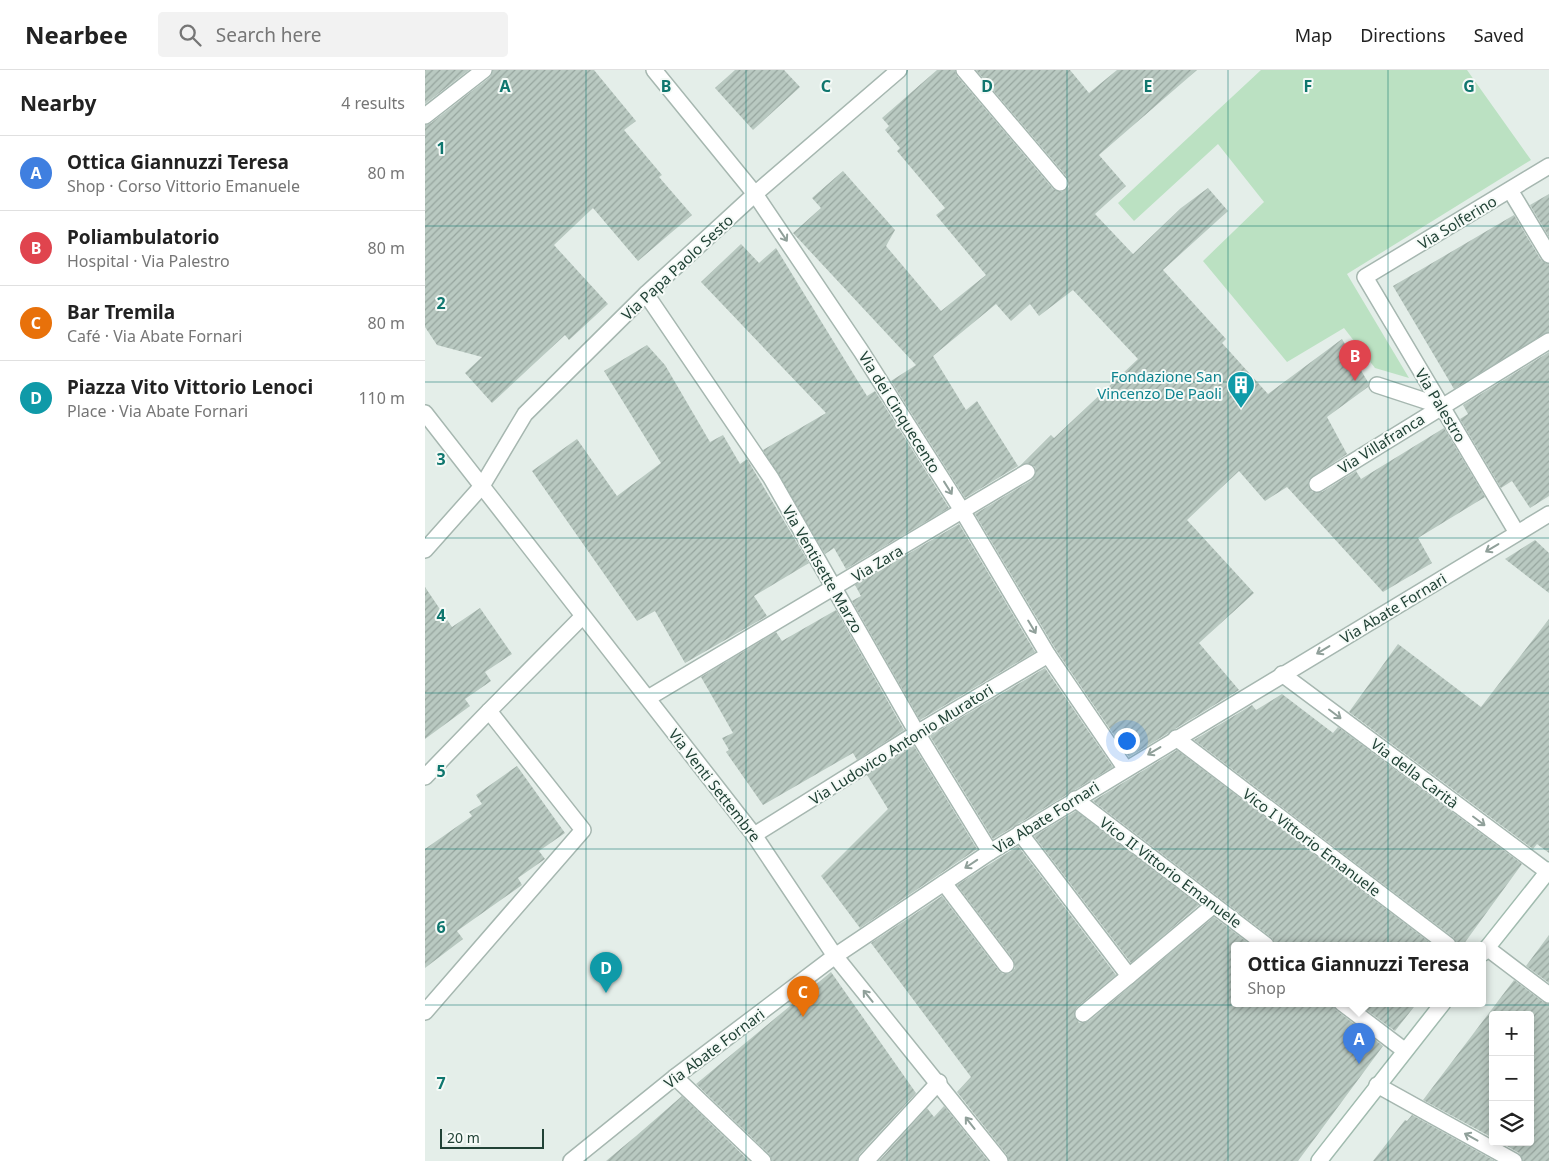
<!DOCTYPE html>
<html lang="en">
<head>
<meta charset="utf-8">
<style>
  body { margin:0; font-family:"Noto Sans",sans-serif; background:#f2f2f2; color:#222 }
  .controls { position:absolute; right:15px; bottom:15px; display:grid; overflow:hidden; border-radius:5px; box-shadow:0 2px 12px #0003 }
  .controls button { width:45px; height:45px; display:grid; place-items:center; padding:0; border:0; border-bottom:1px solid #e0e0e0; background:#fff; color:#222; font:25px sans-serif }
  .scale { position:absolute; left:15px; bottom:12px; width:104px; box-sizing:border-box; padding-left:5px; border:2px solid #214236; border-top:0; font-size:14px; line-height:18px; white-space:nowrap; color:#214236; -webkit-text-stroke:4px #f5faf7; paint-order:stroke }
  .you { position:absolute; left:701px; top:670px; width:18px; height:18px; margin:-12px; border:4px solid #fff; border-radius:50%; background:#1a73e8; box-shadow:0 0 0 8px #1a73e833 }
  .badge { display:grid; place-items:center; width:32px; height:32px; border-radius:50%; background:#844438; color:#fff; font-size:16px; font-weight:700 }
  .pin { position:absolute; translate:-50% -41px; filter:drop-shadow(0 1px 2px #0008) }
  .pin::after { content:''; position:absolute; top:26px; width:18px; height:15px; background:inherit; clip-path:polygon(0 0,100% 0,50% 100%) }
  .popup { position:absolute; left:806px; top:872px; width:255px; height:65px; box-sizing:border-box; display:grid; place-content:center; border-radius:5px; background:#fff; filter:drop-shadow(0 1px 4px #0005); font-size:16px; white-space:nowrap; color:#767676 }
  .popup b { font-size:19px; color:#222 }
  .popup::after { content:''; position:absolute; left:50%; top:100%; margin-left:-10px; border:10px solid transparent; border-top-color:#fff }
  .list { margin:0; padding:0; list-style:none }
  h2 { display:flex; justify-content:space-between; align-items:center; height:65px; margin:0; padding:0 20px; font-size:21px }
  h2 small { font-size:16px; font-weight:400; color:#767676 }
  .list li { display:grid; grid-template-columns:32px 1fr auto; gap:15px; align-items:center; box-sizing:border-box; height:75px; padding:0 20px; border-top:1px solid #e0e0e0 }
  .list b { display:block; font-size:19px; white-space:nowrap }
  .list p { margin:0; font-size:16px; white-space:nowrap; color:#767676 }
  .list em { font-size:16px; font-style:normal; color:#767676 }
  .icon { flex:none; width:28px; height:28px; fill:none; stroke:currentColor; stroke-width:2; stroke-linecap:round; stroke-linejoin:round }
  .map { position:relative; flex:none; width:1124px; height:1091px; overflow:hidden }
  header { display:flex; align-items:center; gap:30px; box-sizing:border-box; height:70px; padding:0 25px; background:#fff; border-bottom:1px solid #e0e0e0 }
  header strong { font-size:24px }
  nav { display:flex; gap:28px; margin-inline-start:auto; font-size:18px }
  .search { width:350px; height:45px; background:#f2f2f2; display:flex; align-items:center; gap:12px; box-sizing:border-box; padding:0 18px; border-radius:5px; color:#767676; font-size:19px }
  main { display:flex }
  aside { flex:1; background:#fff }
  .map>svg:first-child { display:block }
  .garden { fill:#bbe1c2 }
  .building { fill:url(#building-hatch) }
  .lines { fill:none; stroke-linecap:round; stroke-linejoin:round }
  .street-casing { stroke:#a6b7b0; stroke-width:18 }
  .secondary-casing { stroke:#a1bbaf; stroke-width:18 }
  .street { stroke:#fff; stroke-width:15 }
  .secondary { stroke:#fff; stroke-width:15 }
  .oneway { stroke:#90a09a }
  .grid { fill:none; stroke:#0f766e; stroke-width:1; stroke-opacity:0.55 }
  .labels { text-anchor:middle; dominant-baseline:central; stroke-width:4; stroke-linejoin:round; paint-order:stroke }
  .street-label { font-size:15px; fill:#214236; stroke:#f5faf7 }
  .culture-label { font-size:15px; fill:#0d838f; stroke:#f5faf7; text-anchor:end }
  .grid-label { font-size:16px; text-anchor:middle; font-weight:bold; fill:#0f766e; stroke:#f5faf7; stroke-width:4; stroke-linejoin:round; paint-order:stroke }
</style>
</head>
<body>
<header>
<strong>Nearbee</strong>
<div class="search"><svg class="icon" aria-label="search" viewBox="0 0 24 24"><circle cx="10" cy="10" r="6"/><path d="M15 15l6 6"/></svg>Search here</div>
<nav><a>Map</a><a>Directions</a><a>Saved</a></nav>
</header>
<main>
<aside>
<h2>Nearby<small>4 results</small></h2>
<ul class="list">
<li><span class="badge" style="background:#3f7fe0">A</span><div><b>Ottica Giannuzzi Teresa</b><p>Shop · Corso Vittorio Emanuele</p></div><em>80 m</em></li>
<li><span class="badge" style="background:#e0444e">B</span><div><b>Poliambulatorio</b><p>Hospital · Via Palestro</p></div><em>80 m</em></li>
<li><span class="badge" style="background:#e8710a">C</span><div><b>Bar Tremila</b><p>Café · Via Abate Fornari</p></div><em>80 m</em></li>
<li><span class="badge" style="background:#0f9aa8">D</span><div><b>Piazza Vito Vittorio Lenoci</b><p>Place · Via Abate Fornari</p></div><em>110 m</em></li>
</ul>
</aside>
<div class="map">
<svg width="1124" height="1091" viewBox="0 0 1124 1091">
  <defs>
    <pattern id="building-hatch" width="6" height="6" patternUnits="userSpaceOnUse" patternTransform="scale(1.25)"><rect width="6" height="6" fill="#b9c9c1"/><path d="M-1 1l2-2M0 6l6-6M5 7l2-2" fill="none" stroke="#96a59e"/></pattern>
  </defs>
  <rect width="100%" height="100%" fill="#e4eee9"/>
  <path class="garden" d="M836,0H1042L1106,90L922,204L984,308L950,298L919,258L862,292L778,191L839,132L793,74L709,151L693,133Z"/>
  <g class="building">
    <path d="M0,0H44L0,34Z"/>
    <path d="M68,0H169L211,51L199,60L237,105L234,107L267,145L213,191L168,138L129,175L183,234L144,270L140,265L67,333L40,303L57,287L12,275L0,257V55L6,53L65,7Z"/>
    <path d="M310,0H359L375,17L328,60L290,18Z"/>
    <path d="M512,0H530L532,6L628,119L636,122L644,117L642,107L551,0H645L664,23L692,0H772L674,85L701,116L670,144L708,184L756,138L783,118L803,141L738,200L801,269L797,273L843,324L917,269L943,312V317L902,347L922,384L884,409L883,415L887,422H897L931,401L936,409L1019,358L1060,427L993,468L1007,493L958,522L862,417L840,431L814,401L762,450L829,523L774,573L814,620L704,687L631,580L550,444L607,410L611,402L610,397L602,393L595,396L626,365L629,368L713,289L648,220L614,246L605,234L586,251L571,234L508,286L541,340L552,331L593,396L540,428L466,311L491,295L368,163L396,138L387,128L418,101L470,160L461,176L516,241L561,205L511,145L520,138L472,81L475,78L460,60L464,56L457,48Z"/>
    <path d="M1124,124V167L1105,135Z"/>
    <path d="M1089,145L1116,190L1124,194V262L1029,319L968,216Z"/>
    <path d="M316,174L334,193L351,178L442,326L450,321L524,438L421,499L409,478L400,484L338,380L401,343L276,212Z"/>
    <path d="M222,275L240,295L285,372L298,365L315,394L322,389L384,493L329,526L342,546L260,593L230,541L212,551L107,401L152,369L192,426L236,393L179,301Z"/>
    <path d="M1124,282V426L1105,438L1087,411L1076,418L1035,349L1043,344L1038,335Z"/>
    <path d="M534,454L610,582L495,650L427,531L436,526L430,515Z"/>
    <path d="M1110,470L1124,483V523L1080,489Z"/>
    <path d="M0,517L27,557L55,538L87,584L60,602L66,611L40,629L45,636L0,669Z"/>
    <path d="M411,540L479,660L432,690L428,683L338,735L301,682L304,680L297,668L308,663L276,607L351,562L357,571Z"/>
    <path d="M1124,549V783L1112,774L1108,779L924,642L973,574L1056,637Z"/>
    <path d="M620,598L688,697L568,769L505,666Z"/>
    <path d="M857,624L908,663L913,657L1097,794L1038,875H1032L1029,868L769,670L827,635L831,640Z"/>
    <path d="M489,676L552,779L435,858L396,806L463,739L442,705Z"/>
    <path d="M752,680L1008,875H850L847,868L668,731Z"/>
    <path d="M92,696L140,763L114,781L120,789L93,808L97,815L32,861L38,869L0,898V779L47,746L44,742L57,734L51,725Z"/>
    <path d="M651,741L774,835L706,893L609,766Z"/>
    <path d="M593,776L691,905L652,937L649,945L654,953L664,951L789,847L826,875H810V933H908L911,940L958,976L873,1091H584L582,1085L532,1022L546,1007L446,873L517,826L574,901L578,904L586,903L590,898L588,889L532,815Z"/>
    <path d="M1124,865V913L1101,896Z"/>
    <path d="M406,902L491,1023L434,1085L432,1091H347L344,1084L271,1014Z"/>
    <path d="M1089,910L1118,932L1124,934V1091H1098L1094,1083L1075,1072H1105V945H1068V1068L998,1030Z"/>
    <path d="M932,933H992L970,961Z"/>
    <path d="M257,1026L324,1091H181L211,1066Z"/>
    <path d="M519,1036L563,1091H454L502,1038L509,1047Z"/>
    <path d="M987,1045L1070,1091H948L980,1050L982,1051Z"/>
  </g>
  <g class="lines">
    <defs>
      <g id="street">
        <path d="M229,0L330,124L436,281L538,442L623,585L700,698"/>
        <path d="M539,0L635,113"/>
        <path d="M0,46L59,0"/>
        <path d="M1085,120L1124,185"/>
        <path d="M221,224L346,408L492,663L565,782"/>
        <path d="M952,315L1016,336"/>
        <path d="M0,343L329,765L410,886L575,1091"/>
        <path d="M892,414L1124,271"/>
        <path d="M1092,463L940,207L1124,96"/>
        <path d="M0,480L57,416L100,344L221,224L330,124L474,0"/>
        <path d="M857,604L1123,802"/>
        <path d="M223,628L602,402"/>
        <path d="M751,668L1023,875"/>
        <path d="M0,707L64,641"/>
        <path d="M650,729L841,875"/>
        <path d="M595,763L704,906L789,835"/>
        <path d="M329,765L492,663L623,585"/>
        <path d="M519,813L581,895"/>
        <path d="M1062,878L1124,925"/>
        <path d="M917,933L979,980"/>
        <path d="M0,942L158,760L64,641L157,547"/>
        <path d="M658,944L704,906"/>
        <path d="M250,1007L338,1091"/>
        <path d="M952,1015L1089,1091"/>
        <path d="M146,1091L250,1007L410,886L565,782L1124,444"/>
        <path d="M441,1091L514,1012"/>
      </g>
      <g id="secondary">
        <path d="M1058,883L1124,800"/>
        <path d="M894,1091L1018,933"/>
      </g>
    </defs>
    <use href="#street" class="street-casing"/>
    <use href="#secondary" class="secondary-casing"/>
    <use href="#street" class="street"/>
    <use href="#secondary" class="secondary"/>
  </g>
  <defs><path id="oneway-shaft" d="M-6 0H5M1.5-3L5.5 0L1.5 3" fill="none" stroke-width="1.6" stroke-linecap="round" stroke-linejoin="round" transform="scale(1.25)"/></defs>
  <g class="oneway">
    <use href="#oneway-shaft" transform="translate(358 165) rotate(56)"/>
    <use href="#oneway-shaft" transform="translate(523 418) rotate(58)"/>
    <use href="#oneway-shaft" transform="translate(1067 478) rotate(149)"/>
    <use href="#oneway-shaft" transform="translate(607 557) rotate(59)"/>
    <use href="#oneway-shaft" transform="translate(898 580) rotate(149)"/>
    <use href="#oneway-shaft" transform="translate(910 644) rotate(37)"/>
    <use href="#oneway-shaft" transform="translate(729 681) rotate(149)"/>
    <use href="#oneway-shaft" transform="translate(1054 751) rotate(37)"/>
    <use href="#oneway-shaft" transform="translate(546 794) rotate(146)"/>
    <use href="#oneway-shaft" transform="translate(443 926) rotate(-129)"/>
    <use href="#oneway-shaft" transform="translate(545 1053) rotate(-128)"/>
    <use href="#oneway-shaft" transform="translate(1046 1067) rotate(-151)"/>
  </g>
  <path class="grid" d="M161,0V1091M321,0V1091M482,0V1091M642,0V1091M803,0V1091M963,0V1091M0,156H1124M0,312H1124M0,468H1124M0,623H1124M0,779H1124M0,935H1124"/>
  <defs>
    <symbol id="building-pin" viewBox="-11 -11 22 30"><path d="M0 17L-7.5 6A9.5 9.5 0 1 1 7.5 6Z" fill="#0f9aa8" stroke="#f5faf7"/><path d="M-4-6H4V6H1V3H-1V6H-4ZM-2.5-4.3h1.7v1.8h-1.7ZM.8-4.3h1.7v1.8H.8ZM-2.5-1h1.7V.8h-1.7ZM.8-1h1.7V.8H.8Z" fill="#fff"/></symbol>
  </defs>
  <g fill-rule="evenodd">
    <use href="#building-pin" x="800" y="299" width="32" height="43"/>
  </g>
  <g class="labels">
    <g class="street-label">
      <text transform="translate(1032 152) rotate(-31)">Via Solferino</text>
      <text transform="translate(252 197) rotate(-43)">Via Papa Paolo Sesto</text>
      <text transform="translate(1016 335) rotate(59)">Via Palestro</text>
      <text transform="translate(475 342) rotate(58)">Via dei Cinquecento</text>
      <text transform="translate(956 373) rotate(-32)">Via Villafranca</text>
      <text transform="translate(452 493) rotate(-31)">Via Zara</text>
      <text transform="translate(398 499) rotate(60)">Via Ventisette Marzo</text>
      <text transform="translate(968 538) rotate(-31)">Via Abate Fornari</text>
      <text transform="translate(476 674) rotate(-32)">Via Ludovico Antonio Muratori</text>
      <text transform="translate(990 703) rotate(37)">Via della Carità</text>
      <text transform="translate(290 715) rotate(52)">Via Venti Settembre</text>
      <text transform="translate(621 747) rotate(-32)">Via Abate Fornari</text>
      <text transform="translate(887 772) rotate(37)">Vico I Vittorio Emanuele</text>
      <text transform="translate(746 802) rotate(37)">Vico II Vittorio Emanuele</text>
      <text transform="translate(289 978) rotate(-37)">Via Abate Fornari</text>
    </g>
    <g class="culture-label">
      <text x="797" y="306">Fondazione San<tspan x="797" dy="17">Vincenzo De Paoli</tspan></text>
    </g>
  </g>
  <g class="grid-label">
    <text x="80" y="22">A</text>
    <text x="241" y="22">B</text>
    <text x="401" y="22">C</text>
    <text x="562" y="22">D</text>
    <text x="723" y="22">E</text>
    <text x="883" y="22">F</text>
    <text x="1044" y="22">G</text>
    <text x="16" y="84">1</text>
    <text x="16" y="239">2</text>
    <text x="16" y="395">3</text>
    <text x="16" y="551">4</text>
    <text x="16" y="707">5</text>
    <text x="16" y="863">6</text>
    <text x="16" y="1019">7</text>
  </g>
</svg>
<div class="controls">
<button>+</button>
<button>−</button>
<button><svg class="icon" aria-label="layers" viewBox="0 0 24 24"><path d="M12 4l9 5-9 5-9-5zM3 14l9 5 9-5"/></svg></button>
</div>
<div class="scale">20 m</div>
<div class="you"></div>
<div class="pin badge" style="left:934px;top:994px;background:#3f7fe0">A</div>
<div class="popup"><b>Ottica Giannuzzi Teresa</b>Shop</div>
<div class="pin badge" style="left:930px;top:311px;background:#e0444e">B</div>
<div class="pin badge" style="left:378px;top:947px;background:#e8710a">C</div>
<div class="pin badge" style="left:181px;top:923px;background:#0f9aa8">D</div>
</div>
</main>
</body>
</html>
